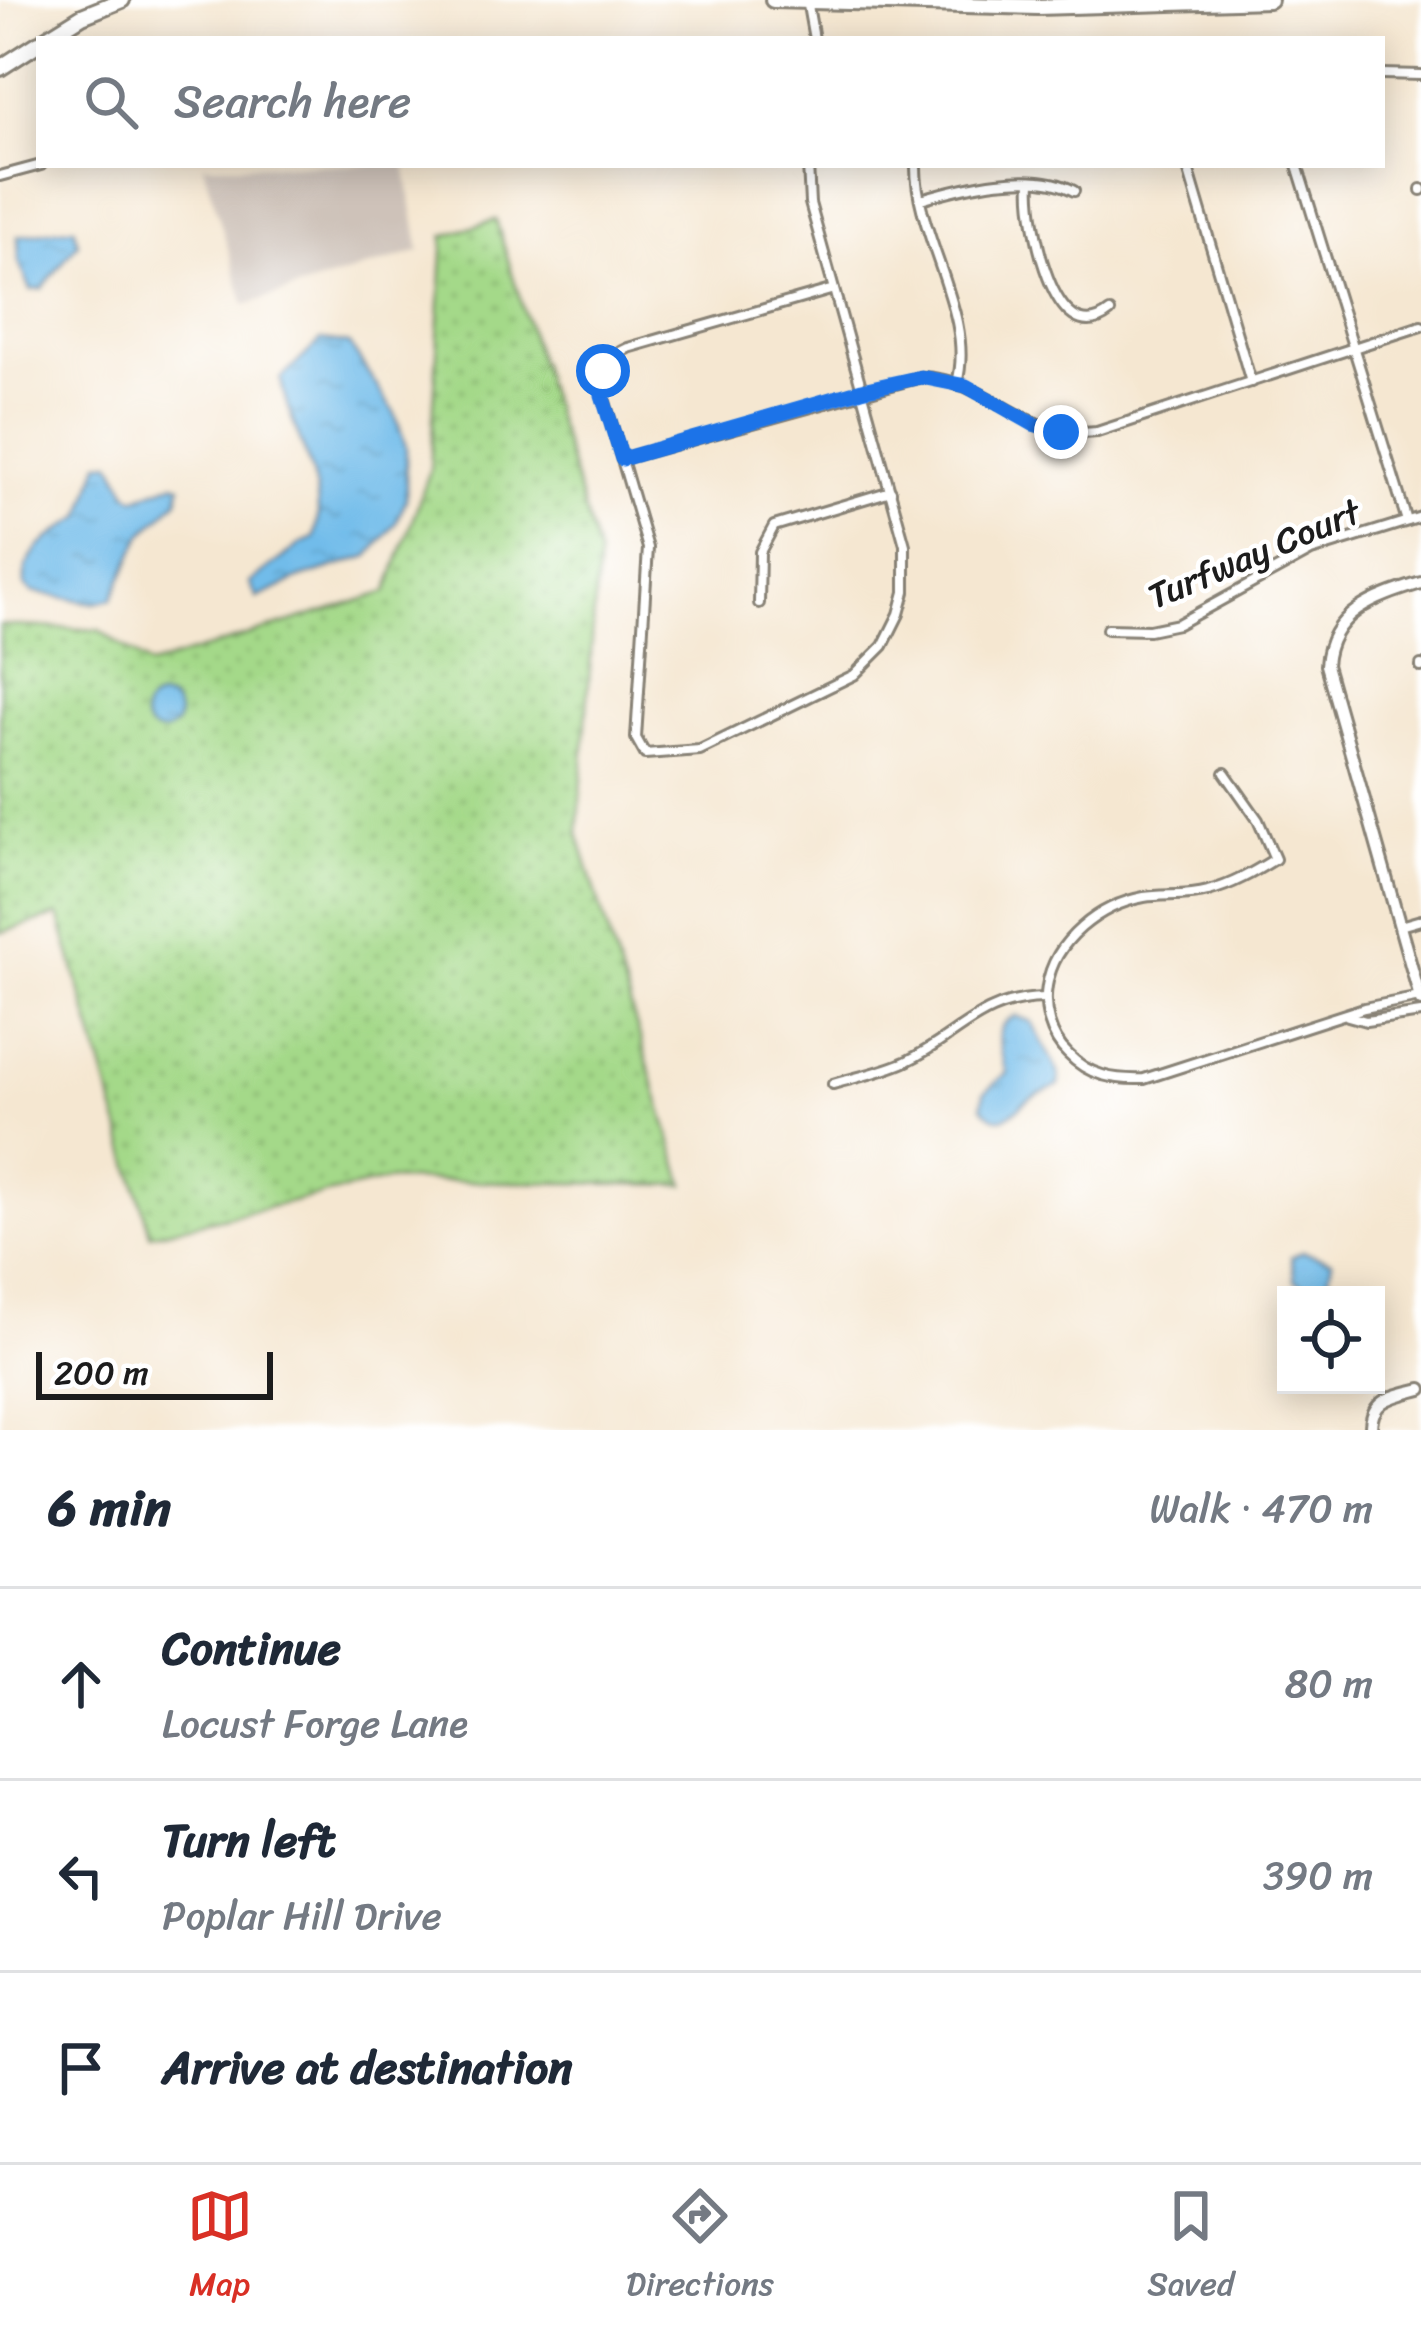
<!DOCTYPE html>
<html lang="en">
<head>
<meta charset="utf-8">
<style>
  body { margin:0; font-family:Sriracha,sans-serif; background:#f6f6f7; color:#1f2937 }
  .controls { position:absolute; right:36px; bottom:36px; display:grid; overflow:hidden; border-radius:0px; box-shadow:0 6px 30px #0003 }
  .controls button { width:108px; height:108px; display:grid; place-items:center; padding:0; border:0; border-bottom:3px solid #e0e1e3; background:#fff; color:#1f2937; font:60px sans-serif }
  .scale { position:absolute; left:36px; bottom:30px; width:237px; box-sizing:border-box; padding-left:12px; border:6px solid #1c1c1c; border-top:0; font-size:33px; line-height:42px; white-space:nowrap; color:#1c1c1c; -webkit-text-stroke:9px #fff; paint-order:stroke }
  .stop { position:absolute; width:36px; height:36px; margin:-27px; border:9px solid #1a73e8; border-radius:50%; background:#fff }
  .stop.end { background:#1a73e8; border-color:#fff; box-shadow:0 3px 12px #0008 }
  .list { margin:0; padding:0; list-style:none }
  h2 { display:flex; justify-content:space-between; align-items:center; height:156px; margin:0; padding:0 48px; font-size:51px }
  h2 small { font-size:39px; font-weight:400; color:#747a83 }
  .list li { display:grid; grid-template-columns:78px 1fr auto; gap:36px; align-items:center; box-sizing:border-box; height:192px; padding:0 48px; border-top:3px solid #e0e1e3 }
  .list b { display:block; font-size:45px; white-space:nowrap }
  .list p { margin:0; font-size:39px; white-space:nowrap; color:#747a83 }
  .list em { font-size:39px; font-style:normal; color:#747a83 }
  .icon { flex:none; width:66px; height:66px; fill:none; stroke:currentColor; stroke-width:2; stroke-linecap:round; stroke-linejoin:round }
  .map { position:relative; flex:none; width:1421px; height:1430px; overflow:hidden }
  .search { position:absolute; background:#fff; box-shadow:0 6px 30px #0003; left:36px; right:36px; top:36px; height:132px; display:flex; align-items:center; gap:30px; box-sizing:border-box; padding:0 42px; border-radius:0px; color:#747a83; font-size:45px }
  .sheet { height:732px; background:#fff }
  nav { display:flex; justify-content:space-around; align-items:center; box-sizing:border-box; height:168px; border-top:3px solid #e0e1e3; background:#fff; font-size:33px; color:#747a83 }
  nav a { display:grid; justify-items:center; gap:6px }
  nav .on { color:#d93025 }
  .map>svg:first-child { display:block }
  .industrial { fill:#cec2b9 }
  .park { fill:url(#park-dots); stroke:#607a52; stroke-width:3 }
  .water { fill:url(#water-ripples); stroke:#466c83; stroke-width:3 }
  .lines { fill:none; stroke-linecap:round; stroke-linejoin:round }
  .street-casing { stroke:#888276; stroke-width:14 }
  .secondary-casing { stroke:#888276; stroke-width:16 }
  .highway-casing { stroke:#888276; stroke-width:20 }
  .street { stroke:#fff; stroke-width:8 }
  .secondary { stroke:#fff; stroke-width:10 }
  .highway { stroke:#fff; stroke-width:14 }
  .route { stroke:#1a73e8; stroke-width:15 }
  .labels { text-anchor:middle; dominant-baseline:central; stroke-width:9; stroke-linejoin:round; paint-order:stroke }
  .street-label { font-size:36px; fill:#1c1c1c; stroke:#fff }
</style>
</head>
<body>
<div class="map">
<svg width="1421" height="1430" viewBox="0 0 1421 1430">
  <defs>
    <pattern id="park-dots" width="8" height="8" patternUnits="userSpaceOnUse" patternTransform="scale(3)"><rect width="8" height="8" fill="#a4d989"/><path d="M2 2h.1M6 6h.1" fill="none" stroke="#8dba76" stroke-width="1.8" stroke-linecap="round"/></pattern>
    <pattern id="water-ripples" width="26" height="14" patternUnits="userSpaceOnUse" patternTransform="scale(3)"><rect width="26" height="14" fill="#71bcea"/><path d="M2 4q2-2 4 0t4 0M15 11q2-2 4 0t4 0" fill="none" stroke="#61a1c8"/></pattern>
  </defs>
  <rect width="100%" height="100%" fill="#fff"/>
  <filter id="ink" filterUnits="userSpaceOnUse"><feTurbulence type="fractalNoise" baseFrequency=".00833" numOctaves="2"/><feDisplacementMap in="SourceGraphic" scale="24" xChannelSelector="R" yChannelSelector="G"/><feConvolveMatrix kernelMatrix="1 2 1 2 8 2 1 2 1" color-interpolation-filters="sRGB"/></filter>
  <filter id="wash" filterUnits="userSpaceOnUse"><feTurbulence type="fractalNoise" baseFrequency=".004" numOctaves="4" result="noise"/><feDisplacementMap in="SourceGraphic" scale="48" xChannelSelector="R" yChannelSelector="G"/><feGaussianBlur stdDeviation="2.7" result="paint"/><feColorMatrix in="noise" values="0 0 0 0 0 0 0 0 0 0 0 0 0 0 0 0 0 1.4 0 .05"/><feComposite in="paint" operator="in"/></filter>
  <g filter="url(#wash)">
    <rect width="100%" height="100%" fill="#f5e7d1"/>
    <path class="industrial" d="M203,165H405L420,251L245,305Z"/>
    <path class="park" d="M496,220L598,556L578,834L685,1185L389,1180L150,1234L59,915L0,933V625L99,630L150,666L387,592L430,470L444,236Z"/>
    <g class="water">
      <path d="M74,227L78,243L42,289L31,290L19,262L18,236Z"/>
      <path d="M321,340L349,344L395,414L406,447V500L396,523L369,556L301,578L257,598L250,583L302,543L314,538C331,483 289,433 281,379Z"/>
      <path d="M112,462L128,493L135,498L174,483L181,485L178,500L142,535L112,599L94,603L32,592L25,585C21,551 57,532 82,517L100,463Z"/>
      <circle cx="161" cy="715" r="17"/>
      <path d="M1016,1016L1032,1022L1059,1074V1085C1050,1090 1039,1093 1031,1098C1012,1111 1000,1132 982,1106L984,1093L1007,1073C1001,1050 989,1026 1016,1016Z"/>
      <path d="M1303,1252L1332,1261L1327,1285L1315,1292L1295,1280L1291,1257Z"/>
    </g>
  </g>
  <g filter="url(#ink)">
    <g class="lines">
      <defs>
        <g id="street">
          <path d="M807,0L814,39"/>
          <path d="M1382,74L1421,75"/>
          <path d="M808,165L810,203L905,545V592L899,614L883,646L854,675L700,750L645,754L636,738L648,548L603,395C599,372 607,357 628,348L834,289"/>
          <path d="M916,165C915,235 976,315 957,383"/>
          <path d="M1187,165L1251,382"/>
          <path d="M1297,165L1407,521"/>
          <path d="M0,176L41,165"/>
          <path d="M1031,183C1028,218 1053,357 1110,312"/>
          <path d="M1421,189V190"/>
          <path d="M921,199C962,187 1034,168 1074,191"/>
          <path d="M622,459L921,377C991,379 1021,440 1097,432L1421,326"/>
          <path d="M759,603L760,552L774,526L891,491"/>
          <path d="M1107,629L1149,630L1178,624L1311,551L1421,517"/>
          <path d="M1421,665V667"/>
          <path d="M1225,773L1258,820L1275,859C1254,872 1232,885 1208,891C1187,897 1165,894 1144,897C1100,905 1054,940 1047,986C1043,1009 1050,1037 1068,1054C1089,1076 1114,1080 1144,1079L1364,1008L1420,997"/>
          <path d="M1400,926L1421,920"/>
          <path d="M1348,1016L1366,1021L1421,1013"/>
          <path d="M833,1084C856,1077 884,1072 907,1061C960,1035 980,999 1045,998"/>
        </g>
        <g id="secondary">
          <path d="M1421,583C1377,597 1330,611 1326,665L1421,1001"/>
          <path d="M1371,1430C1370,1398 1395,1396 1421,1389"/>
        </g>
        <g id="highway">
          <path d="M773,0L1037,7L1269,0"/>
          <path d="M45,39L82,16L122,0"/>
          <path d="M0,68L39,43"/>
        </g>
      </defs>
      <use href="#street" class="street-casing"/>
      <use href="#secondary" class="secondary-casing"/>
      <use href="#highway" class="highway-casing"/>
      <use href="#street" class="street"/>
      <use href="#secondary" class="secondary"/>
      <use href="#highway" class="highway"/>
    </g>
  </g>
  <g class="lines" filter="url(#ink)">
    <path class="route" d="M603,371L602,395L622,459L862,390L921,377L966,386L1033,424L1061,432"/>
  </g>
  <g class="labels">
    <g class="street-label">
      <text transform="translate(1254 554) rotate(-23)">Turfway Court</text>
    </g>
  </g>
</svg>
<div class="controls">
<button><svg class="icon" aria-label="locate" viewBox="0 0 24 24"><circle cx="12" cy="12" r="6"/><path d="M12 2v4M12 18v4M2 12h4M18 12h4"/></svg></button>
</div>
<div class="scale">200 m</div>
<div class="stop" style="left:603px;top:371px"></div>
<div class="stop end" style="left:1061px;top:432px"></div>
<div class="search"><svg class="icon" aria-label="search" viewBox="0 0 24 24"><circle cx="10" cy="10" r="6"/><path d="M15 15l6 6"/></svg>Search here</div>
</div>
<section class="sheet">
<h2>6 min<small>Walk · 470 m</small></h2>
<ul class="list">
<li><svg class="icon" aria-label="ahead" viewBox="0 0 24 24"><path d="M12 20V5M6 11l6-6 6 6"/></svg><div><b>Continue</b><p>Locust Forge Lane</p></div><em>80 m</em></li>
<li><svg class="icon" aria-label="left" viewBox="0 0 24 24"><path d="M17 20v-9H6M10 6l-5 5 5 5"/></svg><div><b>Turn left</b><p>Poplar Hill Drive</p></div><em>390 m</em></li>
<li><svg class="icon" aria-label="arrive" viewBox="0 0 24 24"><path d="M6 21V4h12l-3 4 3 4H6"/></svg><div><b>Arrive at destination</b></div></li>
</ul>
</section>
<nav>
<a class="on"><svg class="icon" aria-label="map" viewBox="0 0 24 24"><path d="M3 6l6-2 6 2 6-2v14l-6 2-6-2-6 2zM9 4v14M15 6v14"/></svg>Map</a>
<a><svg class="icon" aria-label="directions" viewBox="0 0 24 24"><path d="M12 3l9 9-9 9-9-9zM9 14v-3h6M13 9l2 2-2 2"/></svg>Directions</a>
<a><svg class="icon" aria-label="saved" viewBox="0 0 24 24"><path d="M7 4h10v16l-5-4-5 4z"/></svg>Saved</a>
</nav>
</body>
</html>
